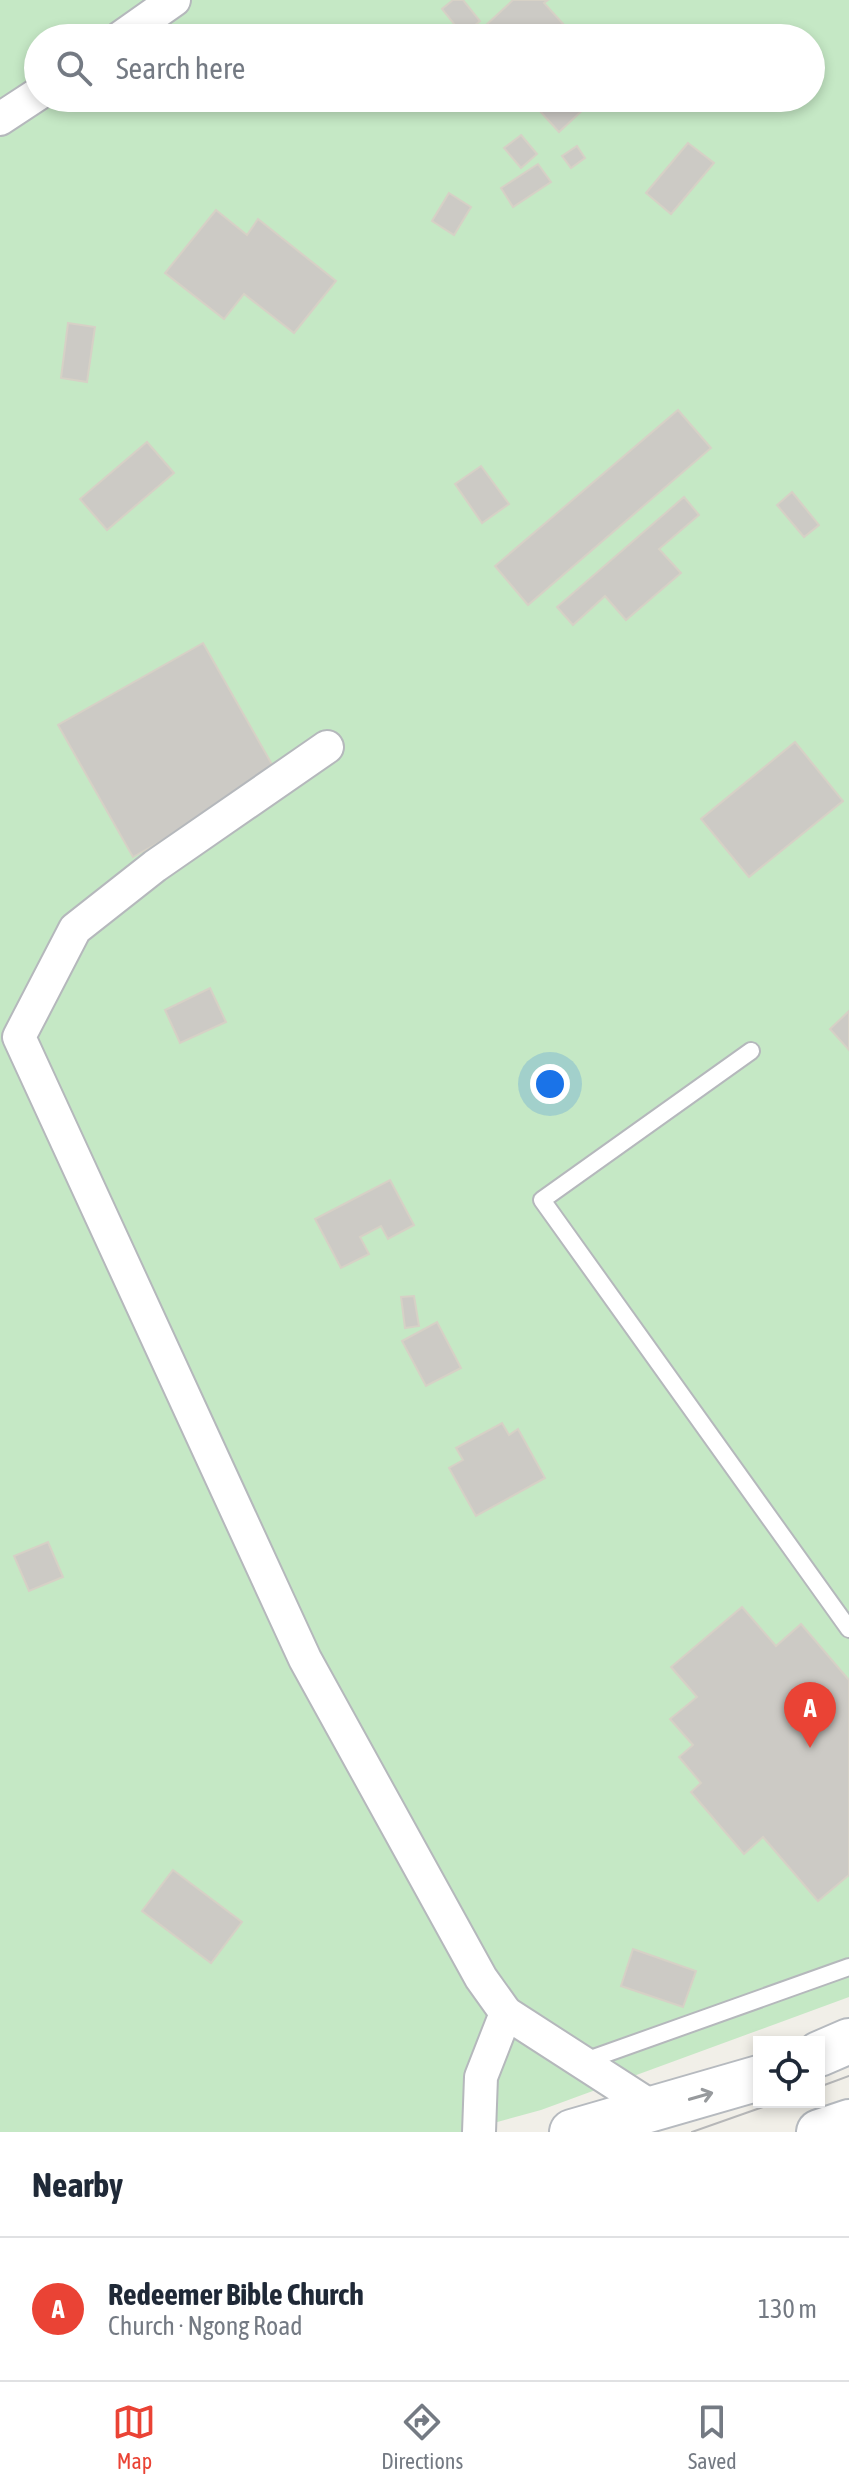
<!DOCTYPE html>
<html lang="en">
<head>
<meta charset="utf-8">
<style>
  body { margin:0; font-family:"Asap Condensed",sans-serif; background:#f6f6f7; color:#1f2937 }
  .controls { position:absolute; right:24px; bottom:24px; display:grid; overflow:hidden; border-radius:0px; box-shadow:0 4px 12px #0003 }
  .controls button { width:72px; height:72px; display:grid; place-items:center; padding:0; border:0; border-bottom:2px solid #e0e1e3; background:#fff; color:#1f2937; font:40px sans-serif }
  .you { position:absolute; left:550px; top:1084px; width:28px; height:28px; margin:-20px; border:6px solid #fff; border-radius:50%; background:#1a73e8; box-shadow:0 0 0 12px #1a73e833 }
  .badge { display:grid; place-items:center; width:52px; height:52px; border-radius:50%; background:#ea4335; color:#fff; font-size:26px; font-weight:700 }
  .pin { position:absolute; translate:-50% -66px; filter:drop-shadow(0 2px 4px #0008) }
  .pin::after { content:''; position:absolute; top:42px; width:28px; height:24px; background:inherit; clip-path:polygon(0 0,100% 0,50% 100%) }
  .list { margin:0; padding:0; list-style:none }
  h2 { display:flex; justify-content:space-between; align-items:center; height:104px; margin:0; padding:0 32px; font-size:34px }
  h2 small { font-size:26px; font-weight:400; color:#747a83 }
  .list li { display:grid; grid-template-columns:52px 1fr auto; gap:24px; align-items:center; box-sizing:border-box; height:144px; padding:0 32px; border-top:2px solid #e0e1e3 }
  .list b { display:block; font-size:30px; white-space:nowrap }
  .list p { margin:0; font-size:26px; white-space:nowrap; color:#747a83 }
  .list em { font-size:26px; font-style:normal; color:#747a83 }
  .icon { flex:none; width:44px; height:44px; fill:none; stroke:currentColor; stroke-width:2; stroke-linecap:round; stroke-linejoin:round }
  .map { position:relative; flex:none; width:849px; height:2132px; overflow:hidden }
  .search { position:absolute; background:#fff; box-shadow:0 4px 12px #0003; left:24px; right:24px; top:24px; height:88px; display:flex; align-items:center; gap:20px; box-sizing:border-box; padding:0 28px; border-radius:44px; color:#747a83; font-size:30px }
  .sheet { height:248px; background:#fff }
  nav { display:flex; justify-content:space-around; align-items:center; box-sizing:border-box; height:112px; border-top:2px solid #e0e1e3; background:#fff; font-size:22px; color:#747a83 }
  nav a { display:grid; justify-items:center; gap:4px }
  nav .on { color:#ea4335 }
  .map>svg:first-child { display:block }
  .green { fill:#c5e8c5; fill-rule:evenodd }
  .building { fill:#cccac5; stroke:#d6d1c6; stroke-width:2 }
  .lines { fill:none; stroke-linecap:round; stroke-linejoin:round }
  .service-casing { stroke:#b5b8bc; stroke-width:20 }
  .minor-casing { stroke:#b5b8bc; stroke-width:36 }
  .secondary-casing { stroke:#b6babf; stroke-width:48 }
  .service { stroke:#fff; stroke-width:16 }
  .minor { stroke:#fff; stroke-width:32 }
  .secondary { stroke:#fff; stroke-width:44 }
  .tram { stroke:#b6b7b8; stroke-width:2 }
  .oneway { stroke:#979a9d }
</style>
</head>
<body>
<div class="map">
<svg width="849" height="2132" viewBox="0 0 849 2132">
  <rect width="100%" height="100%" fill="#f1efe8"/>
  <path class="green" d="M0,0H849V1997L541,2110L461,2132H0ZM38,38H811V98H38Z"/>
  <g class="building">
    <path d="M453,0H463L480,21L463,35L442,9Z"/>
    <path d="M513,0H548L544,3L576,38H472Z"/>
    <path d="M528,98H578L586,107L559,132Z"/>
    <path d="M521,135L537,154L521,168L504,148Z"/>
    <path d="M688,143L714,163L671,214L646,193Z"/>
    <path d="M577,146L585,158L571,168L562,156Z"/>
    <path d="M538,164L551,182L513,207L501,188Z"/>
    <path d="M449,193L471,207L454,235L432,221Z"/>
    <path d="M216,210L247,235L258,219L336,281L294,333L244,294L224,319L165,273Z"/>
    <path d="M68,323L95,327L87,382L61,378Z"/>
    <path d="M678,410L711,448L528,605L495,566Z"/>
    <path d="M147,442L174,473L107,530L80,499Z"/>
    <path d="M481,466L509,504L482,523L455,484Z"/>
    <path d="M792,492L819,525L804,537L777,505Z"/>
    <path d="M684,497L699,515L659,549L681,573L626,620L605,596L573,625L557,607Z"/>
    <path d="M203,643L278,775L133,857L58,725Z"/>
    <path d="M795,742L843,801L749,877L701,819Z"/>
    <path d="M210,988L226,1022L180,1043L165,1010Z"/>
    <path d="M849,1011V1050L830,1029Z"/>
    <path d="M390,1180L414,1225L388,1239L381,1226L360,1237L369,1254L341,1268L315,1219Z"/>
    <path d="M414,1296L419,1326L405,1328L401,1297Z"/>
    <path d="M437,1322L461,1368L426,1386L402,1341Z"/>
    <path d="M502,1423L509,1435L518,1429L545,1478L476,1516L449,1468L463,1460L456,1448Z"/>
    <path d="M48,1542L63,1577L29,1591L14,1556Z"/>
    <path d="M742,1607L776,1646L801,1624L849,1680V1875L818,1901L763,1837L744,1854L691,1792L701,1783L679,1757L693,1745L670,1719L697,1697L671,1667Z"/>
    <path d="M173,1870L242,1922L211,1963L142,1911Z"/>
    <path d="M633,1949L696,1971L683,2007L621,1986Z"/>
  </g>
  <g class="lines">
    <defs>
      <g id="service">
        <path d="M751,1051L542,1200L849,1629"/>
        <path d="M585,2061L849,1967"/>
      </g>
      <g id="minor">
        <path d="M120,38L174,0"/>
        <path d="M0,119L38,94"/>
        <path d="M327,747L155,866L75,929L19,1037L305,1659L481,1978L506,2013L655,2109"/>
        <path d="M479,2132L481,2077L506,2013"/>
      </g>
      <g id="secondary">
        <path d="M819,2054L849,2041"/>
        <path d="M572,2132L759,2078"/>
        <path d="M819,2132L849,2122"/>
      </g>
    </defs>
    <use href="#service" class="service-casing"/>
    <use href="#minor" class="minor-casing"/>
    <use href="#secondary" class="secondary-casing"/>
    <use href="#service" class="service"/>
    <use href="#minor" class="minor"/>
    <use href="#secondary" class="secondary"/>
    <g class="tram">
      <path d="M819,2087L849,2076"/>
      <path d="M692,2132L777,2102"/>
    </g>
  </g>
  <defs><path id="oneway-shaft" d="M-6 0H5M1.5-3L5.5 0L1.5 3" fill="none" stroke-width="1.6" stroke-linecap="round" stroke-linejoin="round" transform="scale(2)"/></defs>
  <use class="oneway" href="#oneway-shaft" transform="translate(701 2096) rotate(-16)"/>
</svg>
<div class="controls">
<button><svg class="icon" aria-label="locate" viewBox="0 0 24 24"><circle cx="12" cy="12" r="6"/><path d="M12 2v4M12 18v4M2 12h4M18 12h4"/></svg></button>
</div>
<div class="you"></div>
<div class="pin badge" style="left:810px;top:1748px">A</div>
<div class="search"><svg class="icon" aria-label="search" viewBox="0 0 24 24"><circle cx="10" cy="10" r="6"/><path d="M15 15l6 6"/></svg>Search here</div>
</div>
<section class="sheet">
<h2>Nearby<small></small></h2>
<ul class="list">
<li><span class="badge">A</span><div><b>Redeemer Bible Church</b><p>Church · Ngong Road</p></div><em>130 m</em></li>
</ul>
</section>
<nav>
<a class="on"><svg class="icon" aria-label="map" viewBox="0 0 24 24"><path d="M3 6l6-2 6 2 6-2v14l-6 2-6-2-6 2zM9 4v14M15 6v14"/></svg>Map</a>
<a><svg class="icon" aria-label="directions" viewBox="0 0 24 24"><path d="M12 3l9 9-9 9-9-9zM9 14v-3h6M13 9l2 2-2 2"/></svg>Directions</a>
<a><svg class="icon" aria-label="saved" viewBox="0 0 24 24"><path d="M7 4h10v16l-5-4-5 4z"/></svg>Saved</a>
</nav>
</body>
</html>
